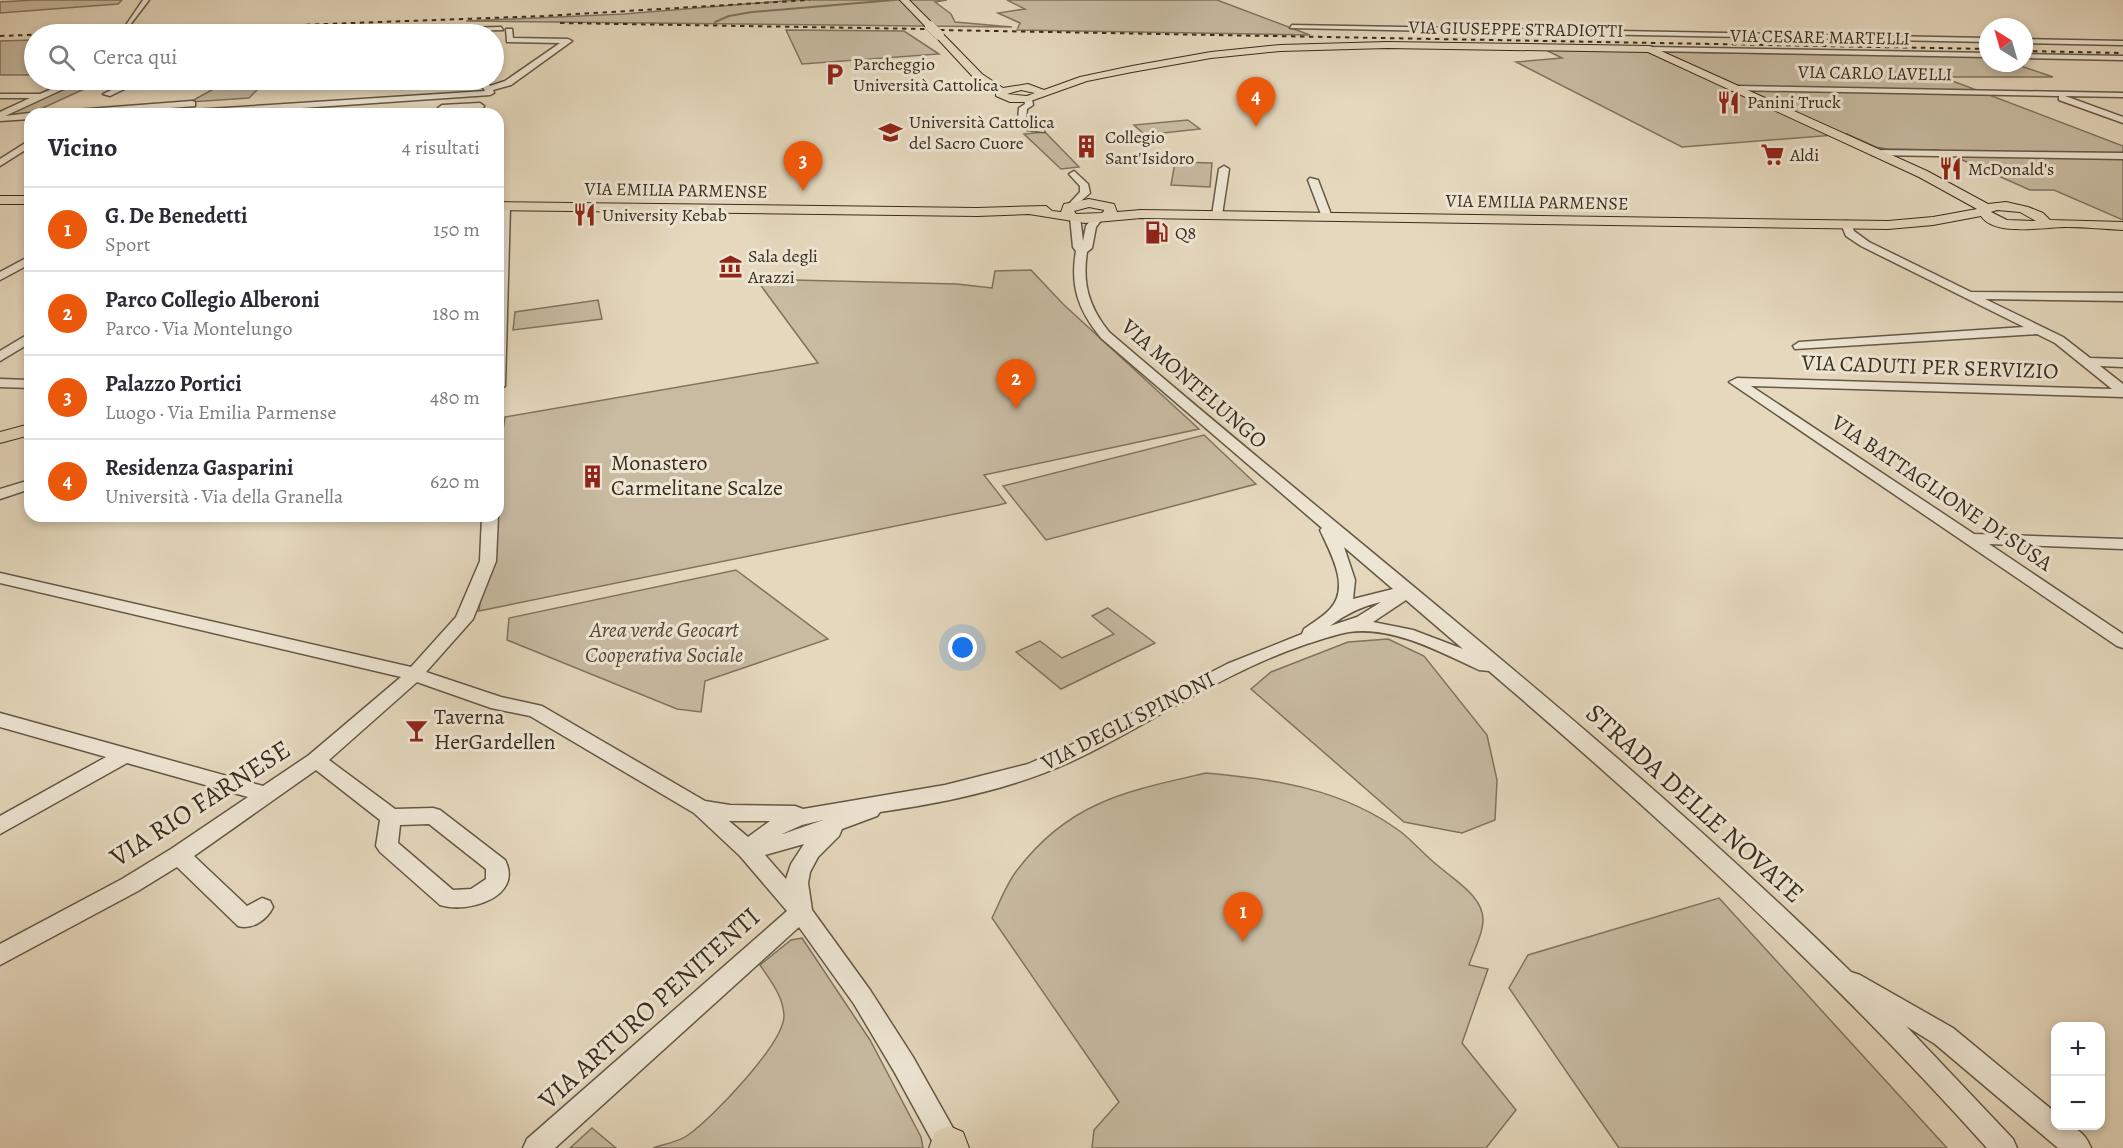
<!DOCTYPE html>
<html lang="it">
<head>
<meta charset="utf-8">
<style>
  body { margin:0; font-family:Alegreya,serif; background:#f2f2f3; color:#2b2b33 }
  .controls { position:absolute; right:18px; bottom:18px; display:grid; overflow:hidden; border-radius:12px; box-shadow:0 3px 9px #0003 }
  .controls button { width:54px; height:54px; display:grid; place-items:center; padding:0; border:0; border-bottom:2px solid #e1e1e2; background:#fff; color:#2b2b33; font:30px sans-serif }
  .compass { position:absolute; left:1979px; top:18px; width:54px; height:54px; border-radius:50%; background:#fff; box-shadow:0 3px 9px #0003; rotate:323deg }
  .you { position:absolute; left:963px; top:648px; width:21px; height:21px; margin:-15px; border:4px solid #fff; border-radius:50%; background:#1a73e8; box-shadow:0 0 0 9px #1a73e833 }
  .badge { display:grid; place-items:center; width:39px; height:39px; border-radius:50%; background:#ea580c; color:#fff; font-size:20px; font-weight:700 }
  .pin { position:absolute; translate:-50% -50px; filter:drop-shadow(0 2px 3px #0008) }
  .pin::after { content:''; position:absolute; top:32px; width:21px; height:18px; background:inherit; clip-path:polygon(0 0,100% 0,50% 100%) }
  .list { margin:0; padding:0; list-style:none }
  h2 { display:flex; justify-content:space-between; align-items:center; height:78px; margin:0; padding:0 24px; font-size:26px }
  h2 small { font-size:20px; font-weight:400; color:#7c7c81 }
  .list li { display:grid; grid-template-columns:39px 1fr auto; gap:18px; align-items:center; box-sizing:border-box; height:84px; padding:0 24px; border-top:2px solid #e1e1e2 }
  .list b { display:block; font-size:22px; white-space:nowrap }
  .list p { margin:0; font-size:20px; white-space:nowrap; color:#7c7c81 }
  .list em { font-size:20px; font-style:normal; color:#7c7c81 }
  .icon { flex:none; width:33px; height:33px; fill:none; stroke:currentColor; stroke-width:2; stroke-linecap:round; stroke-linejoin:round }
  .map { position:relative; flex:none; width:2123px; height:1148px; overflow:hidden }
  .search { position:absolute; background:#fff; box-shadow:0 3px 9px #0003; left:24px; top:24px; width:480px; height:66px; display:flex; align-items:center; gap:15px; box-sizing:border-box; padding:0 21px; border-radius:33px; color:#7c7c81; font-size:22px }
  .panel { position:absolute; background:#fff; box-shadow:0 3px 9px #0003; left:24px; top:108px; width:480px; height:414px; border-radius:18px }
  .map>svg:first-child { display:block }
  .green { fill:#c8bba2; stroke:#807460; stroke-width:1.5 }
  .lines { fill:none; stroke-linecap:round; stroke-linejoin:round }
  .stream { stroke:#7d715d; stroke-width:2 }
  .minor-casing { stroke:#645846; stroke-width:3 }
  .major-casing { stroke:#392d1e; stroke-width:2 }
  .highway-casing { stroke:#392d1e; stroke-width:2 }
  .minor { fill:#eee6d4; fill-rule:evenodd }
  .major { fill:#e5d8bd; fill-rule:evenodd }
  .highway { fill:#e5d8bd; fill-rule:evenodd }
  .rail { stroke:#392d1e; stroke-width:2; stroke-dasharray:4.5 4.5; stroke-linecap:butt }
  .major-bridge-casing { stroke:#392d1e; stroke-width:10; stroke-linecap:butt }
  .major-bridge { stroke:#e5d8bd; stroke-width:10 }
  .labels { text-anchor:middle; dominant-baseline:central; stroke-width:6; stroke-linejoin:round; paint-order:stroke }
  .far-street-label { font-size:18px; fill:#392d1e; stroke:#eee6d4 }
  .far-poi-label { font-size:18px; fill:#392d1e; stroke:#eee6d4; text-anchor:start }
  .street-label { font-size:22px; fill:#392d1e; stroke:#eee6d4 }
  .poi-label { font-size:22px; fill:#392d1e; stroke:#eee6d4; text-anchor:start }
  .park-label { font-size:22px; font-style:italic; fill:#564938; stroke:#eee6d4 }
  .near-street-label { font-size:27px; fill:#392d1e; stroke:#eee6d4 }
</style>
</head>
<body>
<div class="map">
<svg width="2123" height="1148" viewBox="0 0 2123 1148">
  <rect width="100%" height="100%" fill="#e5d8bd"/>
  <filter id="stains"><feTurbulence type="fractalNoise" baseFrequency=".00333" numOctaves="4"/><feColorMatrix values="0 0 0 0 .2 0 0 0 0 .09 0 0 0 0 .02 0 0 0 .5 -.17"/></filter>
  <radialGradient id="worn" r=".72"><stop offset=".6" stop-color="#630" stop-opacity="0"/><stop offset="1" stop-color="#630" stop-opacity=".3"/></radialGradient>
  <g class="green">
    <path d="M34,0H122L118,4L0,13V2Z"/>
    <path d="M796,0H947L935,2L951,14L955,22L1012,27L466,21L624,14Z"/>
    <path d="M1007,0H1217L1310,35L1017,30L1020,23L998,13L1025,9Z"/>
    <path d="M786,30L904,31L939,54L802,64Z"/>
    <path d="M34,40V75H0V41Z"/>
    <path d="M1546,50L1988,57V63H2012L2053,77H1942L2123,146V220L2054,190H2030L1940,150L1887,149L1876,147L1847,134L1682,147L1516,62L1562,58Z"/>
    <path d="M79,80H104L23,117L0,119V115Z"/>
    <path d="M228,81L312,82L305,86L258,89L249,98L190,102Z"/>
    <path d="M1188,120L1200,129L1145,135L1134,125Z"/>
    <path d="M1045,132L1079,167L1061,169L1024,134Z"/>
    <path d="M1175,162L1212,163L1210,187L1171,185Z"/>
    <path d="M1031,270L1063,304L1199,429L984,475L1006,503L999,505L479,611L491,516H498V466L505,417L818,363L756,279L957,284L992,288L995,271Z"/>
    <path d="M598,300L602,319L513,330L515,312Z"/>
    <path d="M1204,435L1256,484L1046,540L1003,486Z"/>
    <path d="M736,570L828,639L705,681L701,712L677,709L507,640L509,618Z"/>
    <path d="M1108,608L1155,643L1061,689L1016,652L1040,641L1062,658L1114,634L1092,616Z"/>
    <path d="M1388,639L1424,656L1487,735L1497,780L1495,820L1462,833L1404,822L1251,689L1271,672L1348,642Z"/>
    <path d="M1206,773C1275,779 1343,789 1401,832C1415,843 1427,858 1442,869C1457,882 1484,898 1483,921C1483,934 1473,952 1469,965L1488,969L1462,1043L1516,1110L1486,1148H1092L1094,1130L1119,1102L992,918C1000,902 1007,882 1018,869C1070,801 1128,791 1206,773Z"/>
    <path d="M1719,898L1947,1148H1619L1509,988L1528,955Z"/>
    <path d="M802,938L870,1040L921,1137L923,1148H653C664,1144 679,1142 688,1135C711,1119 785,1043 784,1015C783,996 770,980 760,965L791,940Z"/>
    <path d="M592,1128L616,1148H570Z"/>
  </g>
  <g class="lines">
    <path class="stream" d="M715,22L729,16L752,12L894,0"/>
    <defs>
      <g id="minor">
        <path d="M143,0H149L130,25H126Z"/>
        <path d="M1292,25L1988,38V42L1290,28Z"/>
        <path d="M501,27L503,30L302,34L306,32Z"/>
        <path d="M506,29H512L513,38L568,39L572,41L511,85L493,90L494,93L490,95L216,114H174L178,111L485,91L482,86L472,83L340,82L336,80H476L488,82L490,86L505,81L560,43L507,42Z"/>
        <path d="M2024,39L2123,41V45L2024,43Z"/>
        <path d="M1647,47L1988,53V57L1650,51Z"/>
        <path d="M2024,54L2123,56V60L2024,58Z"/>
        <path d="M73,80H83L5,116L30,113L32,114H30V119L0,121V112L30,98H0V94H40Z"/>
        <path d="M133,80H143L110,96L103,94Z"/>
        <path d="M1735,86L2123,93V97L2065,96L2123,117V123L2059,100V96L1732,90L1731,88Z"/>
        <path d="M1028,97L1032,99L1033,105L1027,109L1026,119L1033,126L1044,128V132L1027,130L1018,120L1019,108L1025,104L1024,99Z"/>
        <path d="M192,101L195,102V106L95,114H58L62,111Z"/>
        <path d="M480,103L484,106L483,108L442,111L438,108L442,105Z"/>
        <path d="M30,140V147L0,166V159Z"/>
        <path d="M1875,150L2123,153V159L1872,155L1870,153Z"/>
        <path d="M1224,166L1229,169L1222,215L1217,218L1212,215L1219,169Z"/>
        <path d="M1074,171L1088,184L1090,193L1073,208L1068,205L1080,192V186L1069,174Z"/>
        <path d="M1310,178L1318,180L1332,217L1331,219L1322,217L1308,180Z"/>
        <path d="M505,204L510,207L505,386L498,390L500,207Z"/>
        <path d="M1075,214L1080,217L1083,241L1086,226L1093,217L1102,219L1096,227L1092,248L1087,252C1082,284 1089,307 1109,332C1357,545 1618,744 1851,972L1860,975L1953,1028L2056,1113V1126C2074,1126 2084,1130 2091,1148H2058L1935,1044L1906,1026L2013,1139L2017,1148H1987C1833,976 1664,821 1489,671L1479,670C1440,652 1393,626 1349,632C1333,635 1316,641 1301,646C1224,673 1157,719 1085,755C1021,787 950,802 880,812L877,816L842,829L839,836L818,857L810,872L808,883L812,910L870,990L913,1057L958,1137L961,1148H936L895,1073L854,1004L799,927L555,1148H523L527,1139L787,911L740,856L694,813L530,716L491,708L417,682L329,760L395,809L433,808L440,810L505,860C524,897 467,914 440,905L380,852L376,846L380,820L316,770L194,856L247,906L262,898L270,901L273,907C267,920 252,930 238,926L177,867L138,891L0,965V944L122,879L171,849L248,797L127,763L0,834V816L106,757L0,727V713L263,786L309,755L401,677L0,583V573L411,667L456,617L480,561L482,516H498L496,561L473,619L426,672L501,697L542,706L705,801L730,805L795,806L803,809L945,785L1028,764L1073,744L1227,664L1302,634L1304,629C1312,623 1323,617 1330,609C1351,587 1330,552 1320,530L1322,528L1101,338C1078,310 1070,286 1076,251L1073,247L1070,217ZM1344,547L1393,589L1353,599L1355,580ZM1406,600L1463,649L1413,630L1373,622ZM1381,602L1357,617L1330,626C1346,614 1362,606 1381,602ZM823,820L783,834H782L802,825ZM729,821H770L748,837ZM429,824L486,869V879L471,889L453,890L398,843L400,825ZM804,844L791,864L786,879L765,855Z"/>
        <path d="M1846,221L1850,222L1854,231L1869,242L1971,292L2123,293V301L1985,299L2063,337L2090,358L2123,359V367L2100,366L2123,384V397L1751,386L1974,534L2123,539V549L1989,544L2123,634V648L2117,646L1729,382L1737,378L2112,389L2055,343L2037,334L1795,349L1793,346L1799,342L2024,327L1861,246L1846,236L1841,224Z"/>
        <path d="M30,256V264L0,280V272Z"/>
        <path d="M30,333V343L0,361V351Z"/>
        <path d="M0,379L30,380V388L0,387Z"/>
        <path d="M30,480V489L0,499V489Z"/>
      </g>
      <g id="major">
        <path d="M900,0H909L933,24V28H927Z"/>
        <path d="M936,33H942L982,74L1003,88L1028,84L1044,90L1080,77L1132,66L1211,52L1280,45L1387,42L1650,46L1927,171L1988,204L2006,202L2028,207L2043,213L2050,220L2123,222V230C2104,229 2085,227 2067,227C2044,227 1995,237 1981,216L1933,225L1888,229L1141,218L1085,223L1029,214L977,216L498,210V202L977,208L1046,206L1052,211L1061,212L1064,204L1089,199L1114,204L1117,212L1141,210L1888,221L1933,217L1977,209L1919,177L1648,52L1387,48L1280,51L1211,58L1132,72L1087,81L1028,102H1010L996,96V92L974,78L936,37ZM1021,90L1035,93L1027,96L1007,94ZM1089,207L1104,210V211L1102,213L1076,214L1074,211ZM1997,210L2020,212L2036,221L2007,220L1991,212Z"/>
        <rect x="0" y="196" width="30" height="8"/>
        <path d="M30,424V435L0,443V432Z"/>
      </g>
      <path id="highway" d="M949,1126L963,1132L969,1148H929L935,1132Z"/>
    </defs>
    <use href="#minor" class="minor-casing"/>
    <use href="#major" class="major-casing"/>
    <use href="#highway" class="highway-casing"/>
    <use href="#minor" class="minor"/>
    <use href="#major" class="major"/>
    <use href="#highway" class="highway"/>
    <g class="rail">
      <path d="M560,23L926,29"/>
      <path d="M940,30L1988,49"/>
      <path d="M0,36L544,16L810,0"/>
      <path d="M2024,51L2123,53"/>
    </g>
    <defs>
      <path id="major-bridge" d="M930,26L939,35"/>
    </defs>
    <use href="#major-bridge" class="major-bridge-casing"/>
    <use href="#major-bridge" class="major-bridge"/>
  </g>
  <defs>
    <symbol id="parking-bare" viewBox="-9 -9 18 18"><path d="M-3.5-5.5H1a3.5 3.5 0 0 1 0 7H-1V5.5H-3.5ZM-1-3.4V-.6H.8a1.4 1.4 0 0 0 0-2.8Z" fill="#8f2418" stroke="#eee6d4" stroke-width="2.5" paint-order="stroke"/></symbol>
    <symbol id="restaurant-bare" viewBox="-9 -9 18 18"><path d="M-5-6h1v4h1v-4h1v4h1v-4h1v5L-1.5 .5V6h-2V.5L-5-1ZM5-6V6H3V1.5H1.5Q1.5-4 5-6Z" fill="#8f2418" stroke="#eee6d4" stroke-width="2.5" paint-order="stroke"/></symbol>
    <symbol id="university-bare" viewBox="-9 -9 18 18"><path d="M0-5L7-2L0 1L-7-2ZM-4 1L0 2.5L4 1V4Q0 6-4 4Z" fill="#8f2418" stroke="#eee6d4" stroke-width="2.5" paint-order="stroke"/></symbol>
    <symbol id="building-bare" viewBox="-9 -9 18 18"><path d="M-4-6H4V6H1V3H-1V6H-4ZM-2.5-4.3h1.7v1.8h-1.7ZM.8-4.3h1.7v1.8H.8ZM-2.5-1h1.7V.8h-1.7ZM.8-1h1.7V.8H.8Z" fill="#8f2418" stroke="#eee6d4" stroke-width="2.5" paint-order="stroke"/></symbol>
    <symbol id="supermarket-bare" viewBox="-9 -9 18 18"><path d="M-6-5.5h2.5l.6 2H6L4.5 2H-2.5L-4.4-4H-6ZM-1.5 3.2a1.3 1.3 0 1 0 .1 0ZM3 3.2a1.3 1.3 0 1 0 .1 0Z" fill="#8f2418" stroke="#eee6d4" stroke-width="2.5" paint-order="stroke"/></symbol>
    <symbol id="fuel-bare" viewBox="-9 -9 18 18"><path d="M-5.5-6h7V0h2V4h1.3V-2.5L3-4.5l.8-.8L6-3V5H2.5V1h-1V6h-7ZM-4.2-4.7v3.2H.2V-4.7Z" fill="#8f2418" stroke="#eee6d4" stroke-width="2.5" paint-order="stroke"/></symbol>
    <symbol id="museum-bare" viewBox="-9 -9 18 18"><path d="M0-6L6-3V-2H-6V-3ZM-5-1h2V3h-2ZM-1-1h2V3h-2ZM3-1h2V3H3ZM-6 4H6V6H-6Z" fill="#8f2418" stroke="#eee6d4" stroke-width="2.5" paint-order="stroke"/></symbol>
    <symbol id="bar-bare" viewBox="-9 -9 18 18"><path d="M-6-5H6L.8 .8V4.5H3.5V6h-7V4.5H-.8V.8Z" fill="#8f2418" stroke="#eee6d4" stroke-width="2.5" paint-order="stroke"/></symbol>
  </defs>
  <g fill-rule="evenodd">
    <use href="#parking-bare" x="818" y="58" width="33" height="33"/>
    <use href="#restaurant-bare" x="1712" y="86" width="33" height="33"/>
    <use href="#university-bare" x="874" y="116" width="33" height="33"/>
    <use href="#building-bare" x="1070" y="130" width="33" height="33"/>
    <use href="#supermarket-bare" x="1756" y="138" width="33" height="33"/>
    <use href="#restaurant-bare" x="1934" y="152" width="33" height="33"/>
    <use href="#restaurant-bare" x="568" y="198" width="33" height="33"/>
    <use href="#fuel-bare" x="1140" y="216" width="33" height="33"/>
    <use href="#museum-bare" x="714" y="250" width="33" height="33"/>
    <use href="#building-bare" x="576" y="460" width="33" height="33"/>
    <use href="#bar-bare" x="400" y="714" width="33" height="33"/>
  </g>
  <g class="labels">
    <g class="far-street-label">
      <text transform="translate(1516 29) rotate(1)">VIA GIUSEPPE STRADIOTTI</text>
      <text transform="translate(1820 37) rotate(1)">VIA CESARE MARTELLI</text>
      <text transform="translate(1875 73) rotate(1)">VIA CARLO LAVELLI</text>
      <text transform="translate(676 190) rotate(1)">VIA EMILIA PARMENSE</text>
      <text transform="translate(1537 202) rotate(1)">VIA EMILIA PARMENSE</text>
    </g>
    <g class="far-poi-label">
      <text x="853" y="64">Parcheggio<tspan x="853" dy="21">Università Cattolica</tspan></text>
      <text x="1747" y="102">Panini Truck</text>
      <text x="909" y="122">Università Cattolica<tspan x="909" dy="21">del Sacro Cuore</tspan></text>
      <text x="1105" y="137">Collegio<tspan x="1105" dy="21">Sant'Isidoro</tspan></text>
      <text x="1790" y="155">Aldi</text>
      <text x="1968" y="169">McDonald's</text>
      <text x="602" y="215">University Kebab</text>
      <text x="1175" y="233">Q8</text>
      <text x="748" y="256">Sala degli<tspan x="748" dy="21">Arazzi</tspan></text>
    </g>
    <g class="street-label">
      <text transform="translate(1930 367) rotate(2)">VIA CADUTI PER SERVIZIO</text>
      <text transform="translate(1194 384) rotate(41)">VIA MONTELUNGO</text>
      <text transform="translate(1942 493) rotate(34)">VIA BATTAGLIONE DI SUSA</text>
      <text transform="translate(1128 721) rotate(-27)">VIA DEGLI SPINONI</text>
    </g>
    <g class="poi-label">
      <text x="611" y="463">Monastero<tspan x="611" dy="25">Carmelitane Scalze</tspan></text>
      <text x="434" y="717">Taverna<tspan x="434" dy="25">HerGardellen</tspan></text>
    </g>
    <g class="park-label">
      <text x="664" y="630">Area verde Geocart<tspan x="664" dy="25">Cooperativa Sociale</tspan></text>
    </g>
    <g class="near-street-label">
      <text transform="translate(200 803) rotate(-33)">VIA RIO FARNESE</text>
      <text transform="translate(1695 803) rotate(42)">STRADA DELLE NOVATE</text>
      <text transform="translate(649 1008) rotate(-42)">VIA ARTURO PENITENTI</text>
    </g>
  </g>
  <rect width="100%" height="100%" filter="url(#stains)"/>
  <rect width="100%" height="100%" fill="url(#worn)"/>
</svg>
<div class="controls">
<button>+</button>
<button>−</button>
</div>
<svg class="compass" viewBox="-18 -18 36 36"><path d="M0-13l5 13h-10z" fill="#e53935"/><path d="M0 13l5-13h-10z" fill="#7c7c81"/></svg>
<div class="you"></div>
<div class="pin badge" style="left:1243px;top:942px">1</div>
<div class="pin badge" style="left:1016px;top:409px">2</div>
<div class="pin badge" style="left:803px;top:191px">3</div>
<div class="pin badge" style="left:1256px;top:127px">4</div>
<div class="search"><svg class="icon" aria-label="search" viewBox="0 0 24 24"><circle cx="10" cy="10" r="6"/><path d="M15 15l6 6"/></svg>Cerca qui</div>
<section class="panel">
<h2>Vicino<small>4 risultati</small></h2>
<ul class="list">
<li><span class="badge">1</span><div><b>G. De Benedetti</b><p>Sport</p></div><em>150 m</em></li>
<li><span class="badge">2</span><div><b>Parco Collegio Alberoni</b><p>Parco · Via Montelungo</p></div><em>180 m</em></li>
<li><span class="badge">3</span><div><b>Palazzo Portici</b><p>Luogo · Via Emilia Parmense</p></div><em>480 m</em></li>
<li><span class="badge">4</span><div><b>Residenza Gasparini</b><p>Università · Via della Granella</p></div><em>620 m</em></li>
</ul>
</section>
</div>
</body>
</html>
